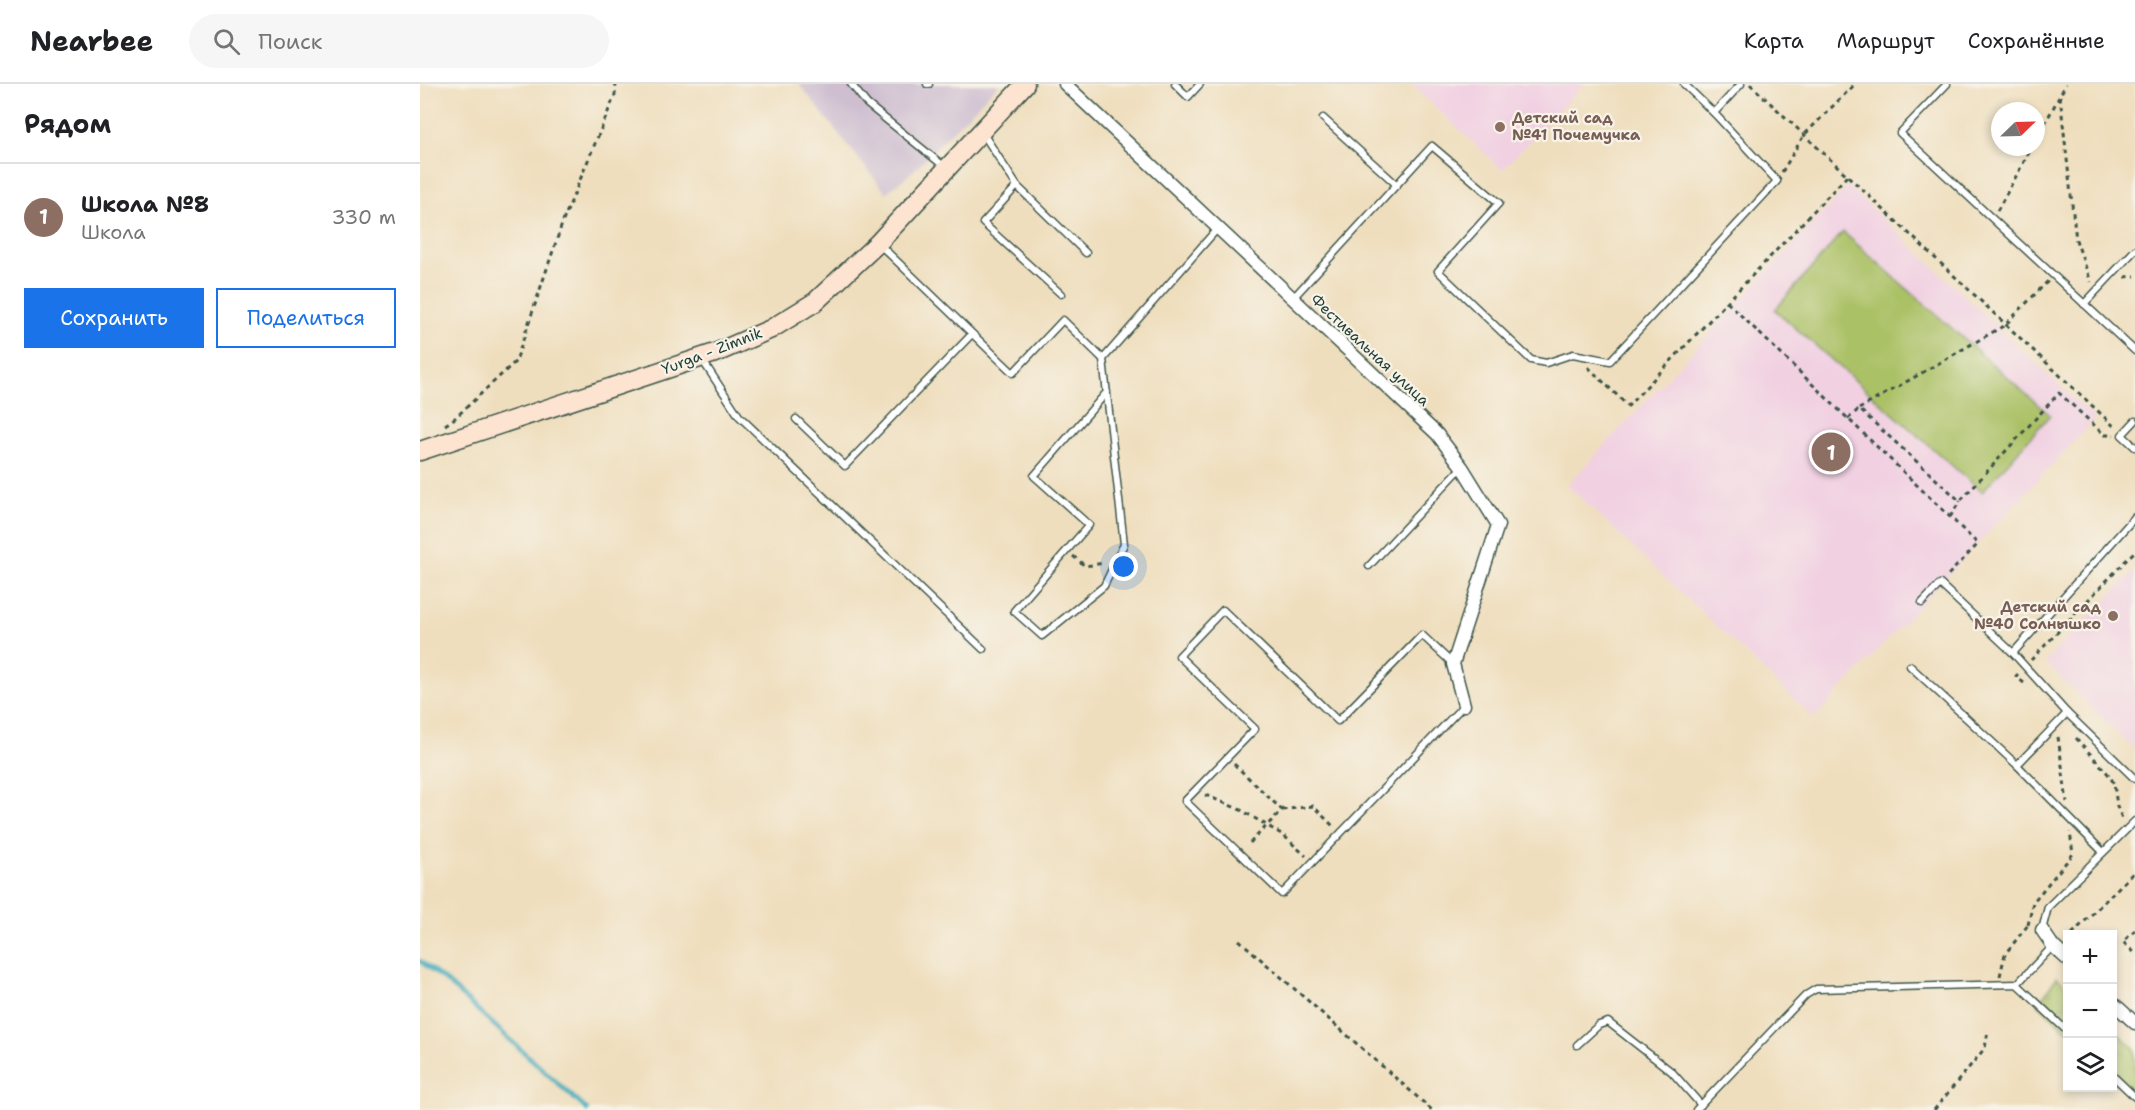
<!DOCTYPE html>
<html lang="ru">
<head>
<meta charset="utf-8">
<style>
  body { margin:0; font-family:"Shantell Sans",sans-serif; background:#f6f6f6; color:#202124 }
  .controls { position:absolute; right:18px; bottom:18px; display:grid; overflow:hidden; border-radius:0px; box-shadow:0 3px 9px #0003 }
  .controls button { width:54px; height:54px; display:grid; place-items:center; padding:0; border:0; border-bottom:2px solid #e0e0e0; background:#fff; color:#202124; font:30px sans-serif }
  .compass { position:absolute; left:1571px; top:18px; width:54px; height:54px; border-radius:50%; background:#fff; box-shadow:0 3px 9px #0003; rotate:67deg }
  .you { position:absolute; left:704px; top:483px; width:21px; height:21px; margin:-15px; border:4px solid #fff; border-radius:50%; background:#1a73e8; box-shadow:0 0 0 9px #1a73e833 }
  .badge { display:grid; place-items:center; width:39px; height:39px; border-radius:50%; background:#1a73e8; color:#fff; font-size:20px; font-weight:700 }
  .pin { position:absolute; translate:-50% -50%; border:3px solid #fff; box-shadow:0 2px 6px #0006 }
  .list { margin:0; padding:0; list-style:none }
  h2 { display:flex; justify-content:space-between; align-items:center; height:78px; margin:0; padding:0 24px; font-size:26px }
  h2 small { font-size:20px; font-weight:400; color:#757577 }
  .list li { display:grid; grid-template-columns:39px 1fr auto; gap:18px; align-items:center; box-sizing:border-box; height:108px; padding:0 24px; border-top:2px solid #e0e0e0 }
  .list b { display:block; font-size:22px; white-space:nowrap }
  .list p { margin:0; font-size:20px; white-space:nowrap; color:#757577 }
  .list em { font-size:20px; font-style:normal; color:#757577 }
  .actions { display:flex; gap:12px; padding:18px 24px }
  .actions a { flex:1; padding:14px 0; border:2px solid #1a73e8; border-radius:0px; text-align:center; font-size:21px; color:#1a73e8 }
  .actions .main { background:#1a73e8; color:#fff }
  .icon { flex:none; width:33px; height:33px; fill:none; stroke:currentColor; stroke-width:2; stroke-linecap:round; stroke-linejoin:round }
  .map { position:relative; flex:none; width:1715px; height:1026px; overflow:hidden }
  header { display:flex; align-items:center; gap:36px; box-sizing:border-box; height:84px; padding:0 30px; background:#fff; border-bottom:2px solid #e0e0e0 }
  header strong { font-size:28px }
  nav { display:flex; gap:33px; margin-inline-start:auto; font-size:21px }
  .search { width:420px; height:54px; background:#f6f6f6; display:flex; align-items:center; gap:15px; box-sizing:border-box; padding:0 21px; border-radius:33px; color:#757577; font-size:22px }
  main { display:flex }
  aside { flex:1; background:#fff }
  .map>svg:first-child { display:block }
  .built { fill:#f1d0e2 }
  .industrial { fill:#cebed0 }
  .grass { fill:#abc166; stroke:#657f4d; stroke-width:1.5 }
  .park { fill:url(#park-tufts); stroke:#657f4d; stroke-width:1.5 }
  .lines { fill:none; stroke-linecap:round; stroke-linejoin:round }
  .stream { stroke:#3daabc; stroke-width:4.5 }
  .lane-casing { stroke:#3e5549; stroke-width:9 }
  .street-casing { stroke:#3e5549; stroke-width:15 }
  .secondary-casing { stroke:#3e5549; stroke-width:21 }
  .path { stroke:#3e5549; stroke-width:3; stroke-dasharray:4.5 4.5; stroke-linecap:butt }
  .lane { stroke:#fff; stroke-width:6 }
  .street { stroke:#fff; stroke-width:12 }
  .secondary { stroke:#fde4d0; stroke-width:18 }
  .education-dot { fill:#8d6e63; stroke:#f7f3e8; stroke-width:2 }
  .labels { text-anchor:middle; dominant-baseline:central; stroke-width:4.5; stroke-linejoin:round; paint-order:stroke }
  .education-label { font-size:15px; font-weight:bold; fill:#785e54; stroke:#f7f3e8; text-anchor:start }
  .street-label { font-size:15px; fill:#1f3d34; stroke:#f7f3e8 }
</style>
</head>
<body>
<header>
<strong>Nearbee</strong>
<div class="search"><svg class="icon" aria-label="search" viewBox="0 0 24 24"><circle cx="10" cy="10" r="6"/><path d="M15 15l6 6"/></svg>Поиск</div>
<nav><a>Карта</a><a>Маршрут</a><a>Сохранённые</a></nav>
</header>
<main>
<aside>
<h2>Рядом<small></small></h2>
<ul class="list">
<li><span class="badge" style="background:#8d6e63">1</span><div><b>Школа №8</b><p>Школа</p></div><em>330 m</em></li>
</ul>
<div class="actions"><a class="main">Сохранить</a><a>Поделиться</a></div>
</aside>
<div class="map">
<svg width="1715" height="1026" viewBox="0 0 1715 1026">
  <defs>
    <pattern id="park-tufts" width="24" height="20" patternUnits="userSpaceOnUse" patternTransform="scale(1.5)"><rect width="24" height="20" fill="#abc166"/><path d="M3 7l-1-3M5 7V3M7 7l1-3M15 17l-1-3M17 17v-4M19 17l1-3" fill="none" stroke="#8b9e55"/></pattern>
  </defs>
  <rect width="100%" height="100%" fill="#f7f3e8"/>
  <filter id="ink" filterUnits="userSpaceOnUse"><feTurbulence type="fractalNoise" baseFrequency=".0167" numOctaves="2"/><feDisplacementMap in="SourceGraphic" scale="12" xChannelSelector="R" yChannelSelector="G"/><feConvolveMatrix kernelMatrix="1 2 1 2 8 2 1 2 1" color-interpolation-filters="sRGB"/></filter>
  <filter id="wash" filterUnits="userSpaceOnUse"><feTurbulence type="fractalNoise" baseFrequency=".008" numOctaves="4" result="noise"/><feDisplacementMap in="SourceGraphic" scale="24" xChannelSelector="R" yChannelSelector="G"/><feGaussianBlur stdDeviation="1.35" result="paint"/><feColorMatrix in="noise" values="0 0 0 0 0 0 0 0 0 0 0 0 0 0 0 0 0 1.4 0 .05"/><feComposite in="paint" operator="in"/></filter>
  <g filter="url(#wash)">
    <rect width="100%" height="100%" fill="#efdebd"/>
    <g class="built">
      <path d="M991,0H1164L1082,86Z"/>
      <path d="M1428,102L1675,335L1394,634L1147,401Z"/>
      <path d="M1715,486V666L1625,578Z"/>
    </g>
    <path class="industrial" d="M379,0H579L493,87L466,109Z"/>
    <path class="grass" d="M1423,148L1630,331L1562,408L1355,226Z"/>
    <g class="park">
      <path d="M1637,893L1647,903V947L1618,920Z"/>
      <path d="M1692,944L1715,965V1008L1693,988Z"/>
    </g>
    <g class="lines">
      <path class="stream" d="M0,877L27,898L167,1026"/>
    </g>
  </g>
  <g filter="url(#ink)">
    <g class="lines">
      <defs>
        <g id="lane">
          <path d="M431,0L447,20L525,83"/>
          <path d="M507,0H509"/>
          <path d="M755,0L768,13L780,0"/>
          <path d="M1264,0L1294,29"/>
          <path d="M1527,0L1480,49L1715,267"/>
          <path d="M903,34L977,101"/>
          <path d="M562,48L597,102L666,169"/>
          <path d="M597,102L563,139L641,210"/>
          <path d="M459,160L593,289L643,236L683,275"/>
          <path d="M873,214L1012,62L1079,119L1018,187L1111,276L1126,279L1153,270L1190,277L1357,97L1294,29L1321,0"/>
          <path d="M1664,220L1715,166"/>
          <path d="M283,277L319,332L563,565"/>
          <path d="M687,308L614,392L669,441L594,527L622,552L684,502L704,460L683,275L798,144"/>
          <path d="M376,335L425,382L552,250"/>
          <path d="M1715,337L1702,351L1715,363"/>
          <path d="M1715,433L1593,569L1647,629L1715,695"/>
          <path d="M949,482L1042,383"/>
          <path d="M1502,519L1520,500L1593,569"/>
          <path d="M1033,580L1002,551L918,637L803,526L759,572L835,645L765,717L862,810L1044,621"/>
          <path d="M1490,582L1597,681L1647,629"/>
          <path d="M1597,681L1683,768"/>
          <path d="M1622,846L1628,823L1715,737"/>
          <path d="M1597,900L1633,862"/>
          <path d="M1157,961L1179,941L1188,938L1252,988L1281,1021"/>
          <path d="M1692,991L1715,1013"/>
          <path d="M1276,1026L1386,911L1396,905L1597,900L1648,948"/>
        </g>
        <g id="street">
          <path d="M645,0L1017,350L1042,383L1078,441L1033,580L1044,621"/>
          <path d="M1622,846L1633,862L1648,876"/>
          <path d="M1692,918L1715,939"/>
        </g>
        <path id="secondary" d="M0,367L298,268L351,245L395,218L458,159L605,0"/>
      </defs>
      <use href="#lane" class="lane-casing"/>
      <use href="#street" class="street-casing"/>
      <use href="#secondary" class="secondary-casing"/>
      <g class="path">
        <path d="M1330,0L1697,345"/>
        <path d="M1640,12L1656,156L1671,198"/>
        <path d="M1616,56L1646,0"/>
        <path d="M1362,88L1384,51L1435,0"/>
        <path d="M1577,127L1612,63"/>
        <path d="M1705,193L1715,192"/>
        <path d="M1307,218L1558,460L1526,493"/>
        <path d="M1168,283L1208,322L1427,92"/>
        <path d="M1439,325L1585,241L1628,197"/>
        <path d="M1428,335L1439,325L1540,417L1639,309L1685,351H1694"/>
        <path d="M25,341L35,334L96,277L143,137L195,11L196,0"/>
        <path d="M1530,433L1540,417"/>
        <path d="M653,472L665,482L684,479"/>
        <path d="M1611,576L1715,467"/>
        <path d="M1598,590L1596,592L1606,601"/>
        <path d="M1638,653L1647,718"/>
        <path d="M1656,654L1690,692L1694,700L1697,722L1703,737"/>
        <path d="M814,680L862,726L827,762"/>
        <path d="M785,711L821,726L863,751L886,772"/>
        <path d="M862,726L893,722L914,743"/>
        <path d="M1608,841L1613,818L1653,770L1650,748"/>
        <path d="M1715,846L1703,858L1715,869"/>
        <path d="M1652,850L1715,787"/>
        <path d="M819,856L1012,1026"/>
        <path d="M1580,892L1585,870L1608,841"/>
        <path d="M1514,1026L1565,964L1568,947"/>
      </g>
      <use href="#lane" class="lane"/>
      <use href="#street" class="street"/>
      <use href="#secondary" class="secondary"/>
    </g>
  </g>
  <g class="education-dot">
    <circle cx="1080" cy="43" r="6"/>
    <circle cx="1693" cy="532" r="6"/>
  </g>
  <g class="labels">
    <g class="education-label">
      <text x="1092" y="34">Детский сад<tspan x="1092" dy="17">№41 Почемучка</tspan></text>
      <text x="1681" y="523" text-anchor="end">Детский сад<tspan x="1681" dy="17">№40 Солнышко</tspan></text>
    </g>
    <g class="street-label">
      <text transform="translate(950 266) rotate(43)">Фестивальная улица</text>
      <text transform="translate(292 267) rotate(-21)">Yurga - Zimnik</text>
    </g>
  </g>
</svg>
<div class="controls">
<button>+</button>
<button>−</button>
<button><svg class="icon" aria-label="layers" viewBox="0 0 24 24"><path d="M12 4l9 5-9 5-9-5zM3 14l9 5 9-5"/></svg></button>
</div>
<svg class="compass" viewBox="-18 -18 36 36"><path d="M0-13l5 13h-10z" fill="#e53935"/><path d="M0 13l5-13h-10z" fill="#757577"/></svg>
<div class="you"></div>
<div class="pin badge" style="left:1411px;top:368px;background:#8d6e63">1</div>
</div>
</main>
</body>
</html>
